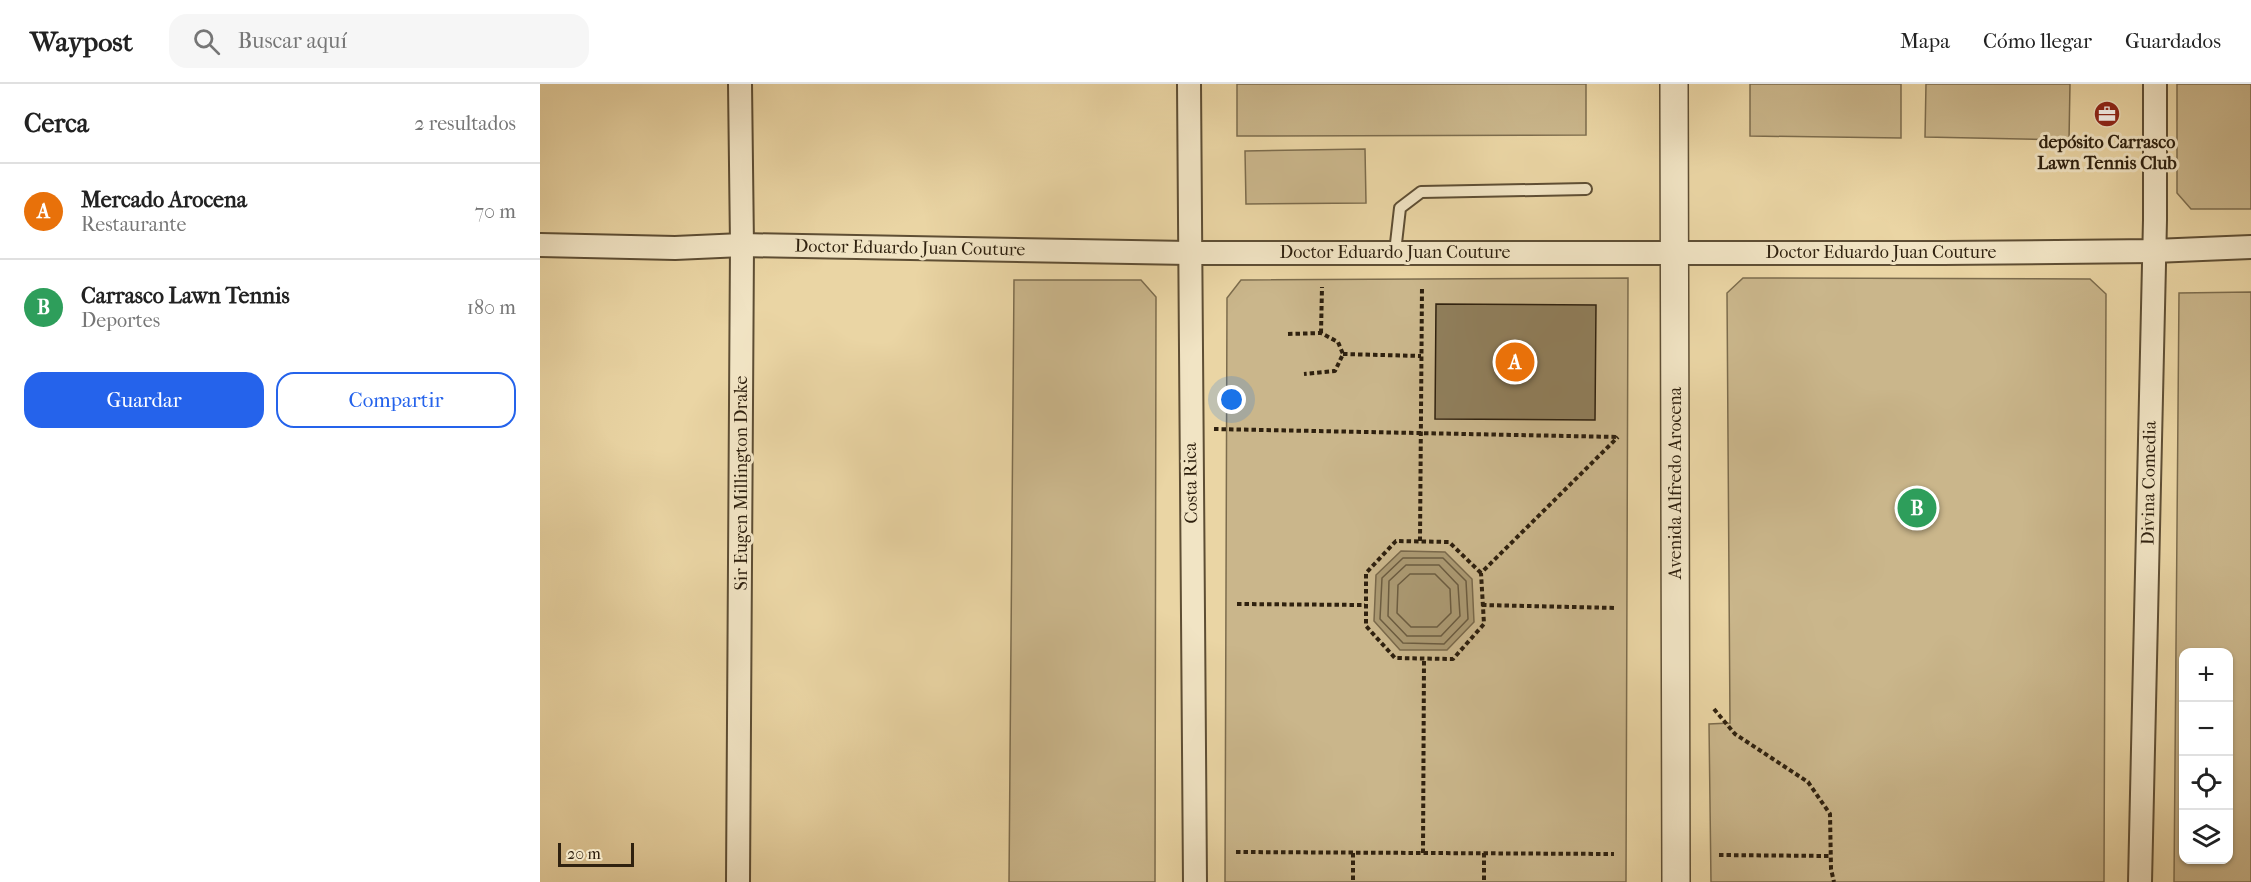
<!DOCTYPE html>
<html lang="es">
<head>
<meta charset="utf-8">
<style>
  body { margin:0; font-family:"IM FELL French Canon",serif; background:#f6f6f6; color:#222 }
  .controls { position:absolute; right:18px; bottom:18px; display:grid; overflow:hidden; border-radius:12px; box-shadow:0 2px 4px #0004 }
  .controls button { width:54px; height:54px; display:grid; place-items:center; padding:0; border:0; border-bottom:2px solid #e0e0e0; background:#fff; color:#222; font:30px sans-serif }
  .scale { position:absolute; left:18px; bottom:15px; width:76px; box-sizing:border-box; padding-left:6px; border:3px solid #2f210f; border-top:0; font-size:16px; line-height:21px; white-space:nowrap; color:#2f210f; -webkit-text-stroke:4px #f1e4c4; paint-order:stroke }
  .you { position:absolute; left:692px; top:316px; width:21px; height:21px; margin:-15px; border:4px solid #fff; border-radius:50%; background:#1a73e8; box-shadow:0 0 0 9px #1a73e833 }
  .badge { display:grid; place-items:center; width:39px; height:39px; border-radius:50%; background:#2563eb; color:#fff; font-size:20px; font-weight:700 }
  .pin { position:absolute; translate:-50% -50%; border:3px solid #fff; box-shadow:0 2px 6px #0006 }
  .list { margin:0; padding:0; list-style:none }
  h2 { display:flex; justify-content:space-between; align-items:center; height:78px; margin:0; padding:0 24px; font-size:26px }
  h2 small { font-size:20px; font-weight:400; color:#767676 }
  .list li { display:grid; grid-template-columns:39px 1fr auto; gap:18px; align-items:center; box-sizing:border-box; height:96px; padding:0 24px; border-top:2px solid #e0e0e0 }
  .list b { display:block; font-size:22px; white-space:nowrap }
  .list p { margin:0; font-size:20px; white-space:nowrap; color:#767676 }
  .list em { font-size:20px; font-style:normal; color:#767676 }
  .actions { display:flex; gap:12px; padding:18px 24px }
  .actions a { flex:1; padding:14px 0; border:2px solid #2563eb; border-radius:18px; text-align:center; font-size:21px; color:#2563eb }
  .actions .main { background:#2563eb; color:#fff }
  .icon { flex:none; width:33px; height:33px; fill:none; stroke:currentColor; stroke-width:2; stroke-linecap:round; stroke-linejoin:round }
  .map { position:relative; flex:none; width:1711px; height:798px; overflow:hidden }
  header { display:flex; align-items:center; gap:36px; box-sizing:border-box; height:84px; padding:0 30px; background:#fff; border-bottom:2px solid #e0e0e0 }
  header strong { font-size:28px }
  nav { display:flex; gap:33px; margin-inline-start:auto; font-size:21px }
  .search { width:420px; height:54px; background:#f6f6f6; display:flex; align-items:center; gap:15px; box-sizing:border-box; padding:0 21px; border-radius:18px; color:#767676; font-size:22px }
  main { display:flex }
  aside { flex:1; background:#fff }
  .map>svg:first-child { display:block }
  .green { fill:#cab68b; stroke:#7c6c4d; stroke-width:1.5; fill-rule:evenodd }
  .water { fill:#aa9871; stroke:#79684a; stroke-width:1.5 }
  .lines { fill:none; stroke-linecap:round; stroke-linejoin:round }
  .shore { stroke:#6c5c40; stroke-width:1.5 }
  .building { fill:#907f5c; stroke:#2f210f; stroke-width:1.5 }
  .service-casing { stroke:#5e4e34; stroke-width:14 }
  .minor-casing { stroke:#5e4e34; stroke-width:26 }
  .tertiary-casing { stroke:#5e4e34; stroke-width:30 }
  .path { stroke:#2f210f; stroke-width:4; stroke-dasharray:4.5 3; stroke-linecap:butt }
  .service { stroke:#f1e4c4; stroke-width:10 }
  .minor { stroke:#f1e4c4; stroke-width:22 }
  .tertiary { stroke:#f1e4c4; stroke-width:27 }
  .labels { text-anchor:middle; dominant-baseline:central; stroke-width:6; stroke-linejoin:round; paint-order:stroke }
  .poi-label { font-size:18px; font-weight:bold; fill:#2f210f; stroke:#f1e4c4 }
  .street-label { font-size:18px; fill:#2f210f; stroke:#f1e4c4 }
</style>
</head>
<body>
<header>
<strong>Waypost</strong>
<div class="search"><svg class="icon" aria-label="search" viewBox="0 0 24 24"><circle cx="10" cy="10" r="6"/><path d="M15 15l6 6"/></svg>Buscar aquí</div>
<nav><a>Mapa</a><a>Cómo llegar</a><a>Guardados</a></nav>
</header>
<main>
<aside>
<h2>Cerca<small>2 resultados</small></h2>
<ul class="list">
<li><span class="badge" style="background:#e8710a">A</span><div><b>Mercado Arocena</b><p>Restaurante</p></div><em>70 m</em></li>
<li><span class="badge" style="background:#2e9e5b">B</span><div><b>Carrasco Lawn Tennis</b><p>Deportes</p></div><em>180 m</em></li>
</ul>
<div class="actions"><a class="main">Guardar</a><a>Compartir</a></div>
</aside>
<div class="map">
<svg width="1711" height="798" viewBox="0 0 1711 798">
  <rect width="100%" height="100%" fill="#ead5a4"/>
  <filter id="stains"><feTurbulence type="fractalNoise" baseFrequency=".00333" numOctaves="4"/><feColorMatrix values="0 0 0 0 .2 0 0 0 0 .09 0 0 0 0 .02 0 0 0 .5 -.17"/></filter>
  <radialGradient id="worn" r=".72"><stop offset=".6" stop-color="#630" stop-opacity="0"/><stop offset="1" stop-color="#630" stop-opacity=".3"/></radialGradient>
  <g class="green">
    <path d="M697,0H1046V51L697,52Z"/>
    <path d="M1210,0H1361V54L1210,52Z"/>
    <path d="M1386,0H1530L1529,56L1385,53Z"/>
    <path d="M1637,0H1711V125H1651L1637,109Z"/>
    <path d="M825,65L826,119L706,120L705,67Z"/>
    <path d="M1088,194L1086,798H685L687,214L701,196Z"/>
    <path d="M1203,194L1550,195L1566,210L1564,798H1171L1169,640L1190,639L1187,209Z"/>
    <path d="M474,196H601L616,213L615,798H469Z"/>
    <path d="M1711,208V798H1634L1639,209ZM1644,568H1688V776H1644Z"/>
  </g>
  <path class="water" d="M861,467L905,468L932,495L934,538L907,566H860L834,537L836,491Z"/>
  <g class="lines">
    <g class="shore">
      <path d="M863,474H903L926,497L928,535L904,560L863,559L840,535L842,494Z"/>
      <path d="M866,481H899L918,501L920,532L901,552H867L848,532L849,497Z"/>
      <path d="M870,490H895L910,505L911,529L897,543H871L857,529L858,501Z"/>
    </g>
  </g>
  <path class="building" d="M896,220L1056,221L1055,336L895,335Z"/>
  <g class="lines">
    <defs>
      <path id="service" d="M855,168L860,124L881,108L1046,105"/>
      <g id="minor">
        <path d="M649,0L655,798"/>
        <path d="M0,161L135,164L202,161L649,169H1403L1614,167L1711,163"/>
        <path d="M198,798L202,161L200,0"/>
        <path d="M1600,798L1615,136V0"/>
      </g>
      <path id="tertiary" d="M1134,0L1136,798"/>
    </defs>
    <use href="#service" class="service-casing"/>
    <use href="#minor" class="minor-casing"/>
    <use href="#tertiary" class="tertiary-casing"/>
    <g class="path">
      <path d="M781,249L782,203"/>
      <path d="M748,250L781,249L798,258L803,270L795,287L764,290"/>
      <path d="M803,270L881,272"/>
      <path d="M674,345L1078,353"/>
      <path d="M880,457L882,203"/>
      <path d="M941,489L909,458L856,457L826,489V542L855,574L913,575L944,540L941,489L1078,353"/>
      <path d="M697,520L825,521"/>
      <path d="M942,521L1076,524"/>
      <path d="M1174,625L1195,650L1268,698L1290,730L1291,785L1294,798"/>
      <path d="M696,768L1074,770"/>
      <path d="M813,769V798"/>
      <path d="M883,769L884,574"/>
      <path d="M944,769V798"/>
      <path d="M1179,771L1290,772"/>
    </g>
    <use href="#service" class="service"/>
    <use href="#minor" class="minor"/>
    <use href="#tertiary" class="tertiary"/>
  </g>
  <defs>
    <symbol id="office-disc" viewBox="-11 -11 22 22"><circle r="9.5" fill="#8f2418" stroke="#f1e4c4"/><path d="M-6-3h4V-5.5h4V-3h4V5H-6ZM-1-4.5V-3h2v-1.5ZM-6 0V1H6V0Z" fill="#fff"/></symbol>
  </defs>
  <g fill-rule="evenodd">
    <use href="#office-disc" x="1552" y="15" width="30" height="30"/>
  </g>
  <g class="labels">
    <g class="poi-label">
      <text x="1567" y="58">depósito Carrasco<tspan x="1567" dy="21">Lawn Tennis Club</tspan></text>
    </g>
    <g class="street-label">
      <text transform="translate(370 164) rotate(1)">Doctor Eduardo Juan Couture</text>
      <text x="855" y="168">Doctor Eduardo Juan Couture</text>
      <text x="1341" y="168">Doctor Eduardo Juan Couture</text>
      <text transform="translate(201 399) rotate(-90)">Sir Eugen Millington Drake</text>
      <text transform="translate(651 399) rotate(-91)">Costa Rica</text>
      <text transform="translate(1135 399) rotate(-90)">Avenida Alfredo Arocena</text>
      <text transform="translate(1609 399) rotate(-89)">Divina Comedia</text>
    </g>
  </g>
  <rect width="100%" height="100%" filter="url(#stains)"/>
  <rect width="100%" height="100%" fill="url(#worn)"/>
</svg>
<div class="controls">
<button>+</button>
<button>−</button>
<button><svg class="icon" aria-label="locate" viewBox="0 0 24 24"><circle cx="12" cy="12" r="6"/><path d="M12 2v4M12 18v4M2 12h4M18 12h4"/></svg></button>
<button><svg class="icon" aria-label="layers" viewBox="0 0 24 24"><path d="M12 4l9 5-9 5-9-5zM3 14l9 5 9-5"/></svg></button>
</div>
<div class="scale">20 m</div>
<div class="you"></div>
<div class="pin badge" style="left:975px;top:278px;background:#e8710a">A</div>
<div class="pin badge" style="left:1377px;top:424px;background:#2e9e5b">B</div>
</div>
</main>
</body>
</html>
